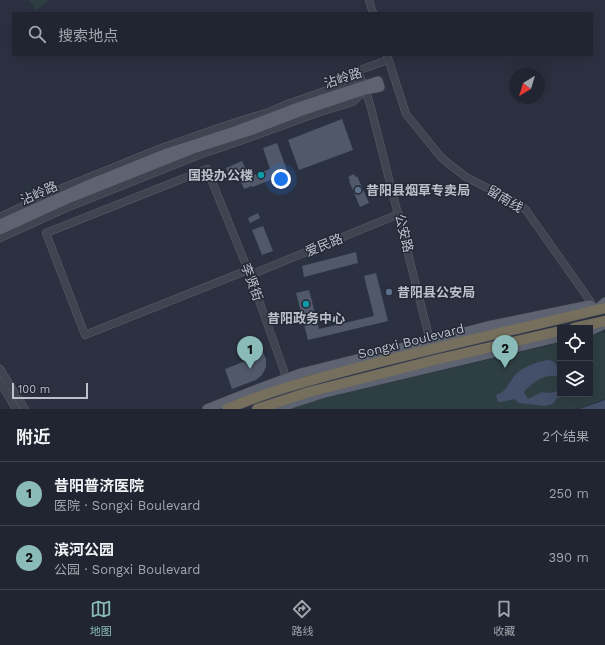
<!DOCTYPE html>
<html lang="zh">
<head>
<meta charset="utf-8">
<style>
  body { margin:0; font-family:"Work Sans","Noto Sans SC",sans-serif; background:#282d39; color:#f1f3f6 }
  .controls { position:absolute; right:12px; bottom:12px; display:grid; overflow:hidden; border-radius:0px; box-shadow:0 4px 16px #0002 }
  .controls button { width:36px; height:36px; display:grid; place-items:center; padding:0; border:0; border-bottom:1px solid #3d424d; background:#202531; color:#f1f3f6; font:20px sans-serif }
  .compass { position:absolute; left:509px; top:68px; width:36px; height:36px; border-radius:50%; background:#202531; box-shadow:0 4px 16px #0002; rotate:218deg }
  .scale { position:absolute; left:12px; bottom:10px; width:76px; box-sizing:border-box; padding-left:4px; border:2px solid #bcc0cb; border-top:0; font-size:11px; line-height:14px; white-space:nowrap; color:#bcc0cb; -webkit-text-stroke:3px #232936; paint-order:stroke }
  .you { position:absolute; left:281px; top:179px; width:14px; height:14px; margin:-10px; border:3px solid #fff; border-radius:50%; background:#1a73e8; box-shadow:0 0 0 6px #1a73e833 }
  .badge { display:grid; place-items:center; width:26px; height:26px; border-radius:50%; background:#8bbbb9; color:#111; font-size:13px; font-weight:700 }
  .pin { position:absolute; translate:-50% -33px; filter:drop-shadow(0 1px 2px #0008) }
  .pin::after { content:''; position:absolute; top:21px; width:14px; height:12px; background:inherit; clip-path:polygon(0 0,100% 0,50% 100%) }
  .list { margin:0; padding:0; list-style:none }
  h2 { display:flex; justify-content:space-between; align-items:center; height:52px; margin:0; padding:0 16px; font-size:17px }
  h2 small { font-size:13px; font-weight:400; color:#a2a5ab }
  .list li { display:grid; grid-template-columns:26px 1fr auto; gap:12px; align-items:center; box-sizing:border-box; height:64px; padding:0 16px; border-top:1px solid #3d424d }
  .list b { display:block; font-size:15px; white-space:nowrap }
  .list p { margin:0; font-size:13px; white-space:nowrap; color:#a2a5ab }
  .list em { font-size:13px; font-style:normal; color:#a2a5ab }
  .icon { flex:none; width:22px; height:22px; fill:none; stroke:currentColor; stroke-width:2; stroke-linecap:round; stroke-linejoin:round }
  .map { position:relative; flex:none; width:605px; height:409px; overflow:hidden }
  .search { position:absolute; background:#202531; box-shadow:0 4px 16px #0002; left:12px; right:12px; top:12px; height:44px; display:flex; align-items:center; gap:10px; box-sizing:border-box; padding:0 14px; border-radius:0px; color:#a2a5ab; font-size:15px }
  .sheet { height:180px; background:#202531 }
  nav { display:flex; justify-content:space-around; align-items:center; box-sizing:border-box; height:56px; border-top:1px solid #3d424d; background:#202531; font-size:11px; color:#a2a5ab }
  nav a { display:grid; justify-items:center; gap:2px }
  nav .on { color:#8bbbb9 }
  .map>svg:first-child { display:block }
  .green { fill:#2e3f43 }
  .water { fill:#444f69 }
  .building { fill:#515869 }
  .lines { fill:none; stroke-linecap:round; stroke-linejoin:round }
  .minor-casing { stroke:#5a5f6b; stroke-width:8 }
  .major-casing { stroke:#484d5a; stroke-width:10 }
  .highway-casing { stroke:#464c58; stroke-width:11 }
  .minor { stroke:#3f4451; stroke-width:7 }
  .major { stroke:#5d6370; stroke-width:9 }
  .highway { stroke:#766f5d; stroke-width:10 }
  .culture-dot { fill:#0f9aa8; stroke:#232936; stroke-width:1.5 }
  .service-dot { fill:#5c6f8a; stroke:#232936; stroke-width:1.5 }
  .labels { text-anchor:middle; dominant-baseline:central; stroke-width:3; stroke-linejoin:round; paint-order:stroke }
  .street-label { font-size:13px; fill:#bcc0cb; stroke:#232936 }
  .poi-label { font-size:13px; font-weight:bold; fill:#bcc0cb; stroke:#232936; text-anchor:start }
</style>
</head>
<body>
<div class="map">
<svg width="605" height="409" viewBox="0 0 605 409">
  <rect width="100%" height="100%" fill="#2b3141"/>
  <g class="green">
    <path d="M29,0H49L36,11Z"/>
    <path d="M605,332V399L576,409H291L324,398L560,343V394H590V335Z"/>
  </g>
  <g class="water">
    <path d="M548,360L553,361L560,369V377C547,372 532,382 524,392L528,399L542,392L549,393L558,391L560,387V394H568L556,399L553,404L544,406L519,403L514,399L502,402H498L496,395C498,394 501,393 502,392C507,389 512,377 518,372C527,365 538,362 548,360Z"/>
    <path d="M605,400V409H579Z"/>
  </g>
  <g class="building">
    <path d="M342,119L353,150L299,170L288,140Z"/>
    <path d="M277,143L288,173L253,187L252,186L244,189L237,173H228L226,168L242,161L249,177L270,169L263,148Z"/>
    <path d="M354,174L355,177L357,176L369,203L360,207L349,181L350,180L348,177Z"/>
    <path d="M258,213L260,218L250,223L248,218Z"/>
    <path d="M263,226L273,251L262,255L252,230Z"/>
    <path d="M356,252L358,263L304,277L302,266Z"/>
    <path d="M376,273L388,321L308,340L296,293L309,290L319,329L374,316L364,276Z"/>
    <path d="M259,343L266,359V367L262,375L256,380L232,389L225,369L253,358L249,346Z"/>
  </g>
  <g class="lines">
    <defs>
      <g id="minor">
        <path d="M369,0L373,13"/>
        <path d="M387,55L406,114L440,156L449,164L466,177L517,203L526,210L595,308"/>
        <path d="M388,60L357,71L364,85L371,108L435,360"/>
        <path d="M0,217L55,191L164,147L224,126L269,112L290,103L345,84L361,85"/>
        <path d="M0,238L66,208L199,155L246,139L320,112L353,102L365,90"/>
        <path d="M248,270L85,335L46,233L207,169L248,270L250,275L284,371L290,398"/>
        <path d="M250,275L399,214"/>
        <path d="M0,369L25,409"/>
        <path d="M0,382L16,409"/>
      </g>
      <g id="major">
        <path d="M0,224L85,186L167,153L235,131L301,106L378,81L380,87L365,90L302,111L250,131L193,149L70,198L0,230"/>
        <path d="M590,331L605,324"/>
        <path d="M207,409L255,390L301,373L488,326L590,305L596,310L605,302"/>
        <path d="M275,409L324,393L560,337"/>
      </g>
      <g id="highway">
        <path d="M574,328L605,321"/>
        <path d="M227,409C276,388 329,375 380,362C455,343 530,326 605,308"/>
        <path d="M257,409L309,392L435,360L560,331"/>
      </g>
    </defs>
    <use href="#minor" class="minor-casing"/>
    <use href="#major" class="major-casing"/>
    <use href="#highway" class="highway-casing"/>
    <use href="#minor" class="minor"/>
    <use href="#major" class="major"/>
    <use href="#highway" class="highway"/>
  </g>
  <g class="culture-dot">
    <circle cx="261" cy="175" r="4"/>
    <circle cx="306" cy="304" r="4"/>
  </g>
  <g class="service-dot">
    <circle cx="358" cy="190" r="4"/>
    <circle cx="389" cy="292" r="4"/>
  </g>
  <g class="labels">
    <g class="street-label">
      <text transform="translate(343 78) rotate(-18)">沾岭路</text>
      <text transform="translate(39 193) rotate(-24)">沾岭路</text>
      <text transform="translate(505 199) rotate(31)">留南线</text>
      <text transform="translate(404 233) rotate(76)">公安路</text>
      <text transform="translate(324 245) rotate(-22)">爱民路</text>
      <text transform="translate(252 282) rotate(70)">李贤街</text>
      <text transform="translate(411 341) rotate(-14)">Songxi Boulevard</text>
    </g>
    <g class="poi-label">
      <text x="253" y="175" text-anchor="end">国投办公楼</text>
      <text x="366" y="190">昔阳县烟草专卖局</text>
      <text x="397" y="292">昔阳县公安局</text>
      <text x="306" y="318" text-anchor="middle">昔阳政务中心</text>
    </g>
  </g>
</svg>
<div class="controls">
<button><svg class="icon" aria-label="locate" viewBox="0 0 24 24"><circle cx="12" cy="12" r="6"/><path d="M12 2v4M12 18v4M2 12h4M18 12h4"/></svg></button>
<button><svg class="icon" aria-label="layers" viewBox="0 0 24 24"><path d="M12 4l9 5-9 5-9-5zM3 14l9 5 9-5"/></svg></button>
</div>
<svg class="compass" viewBox="-18 -18 36 36"><path d="M0-13l5 13h-10z" fill="#e53935"/><path d="M0 13l5-13h-10z" fill="#a2a5ab"/></svg>
<div class="scale">100 m</div>
<div class="you"></div>
<div class="pin badge" style="left:250px;top:369px">1</div>
<div class="pin badge" style="left:505px;top:368px">2</div>
<div class="search"><svg class="icon" aria-label="search" viewBox="0 0 24 24"><circle cx="10" cy="10" r="6"/><path d="M15 15l6 6"/></svg>搜索地点</div>
</div>
<section class="sheet">
<h2>附近<small>2个结果</small></h2>
<ul class="list">
<li><span class="badge">1</span><div><b>昔阳普济医院</b><p>医院 · Songxi Boulevard</p></div><em>250 m</em></li>
<li><span class="badge">2</span><div><b>滨河公园</b><p>公园 · Songxi Boulevard</p></div><em>390 m</em></li>
</ul>
</section>
<nav>
<a class="on"><svg class="icon" aria-label="map" viewBox="0 0 24 24"><path d="M3 6l6-2 6 2 6-2v14l-6 2-6-2-6 2zM9 4v14M15 6v14"/></svg>地图</a>
<a><svg class="icon" aria-label="directions" viewBox="0 0 24 24"><path d="M12 3l9 9-9 9-9-9zM9 14v-3h6M13 9l2 2-2 2"/></svg>路线</a>
<a><svg class="icon" aria-label="saved" viewBox="0 0 24 24"><path d="M7 4h10v16l-5-4-5 4z"/></svg>收藏</a>
</nav>
</body>
</html>
